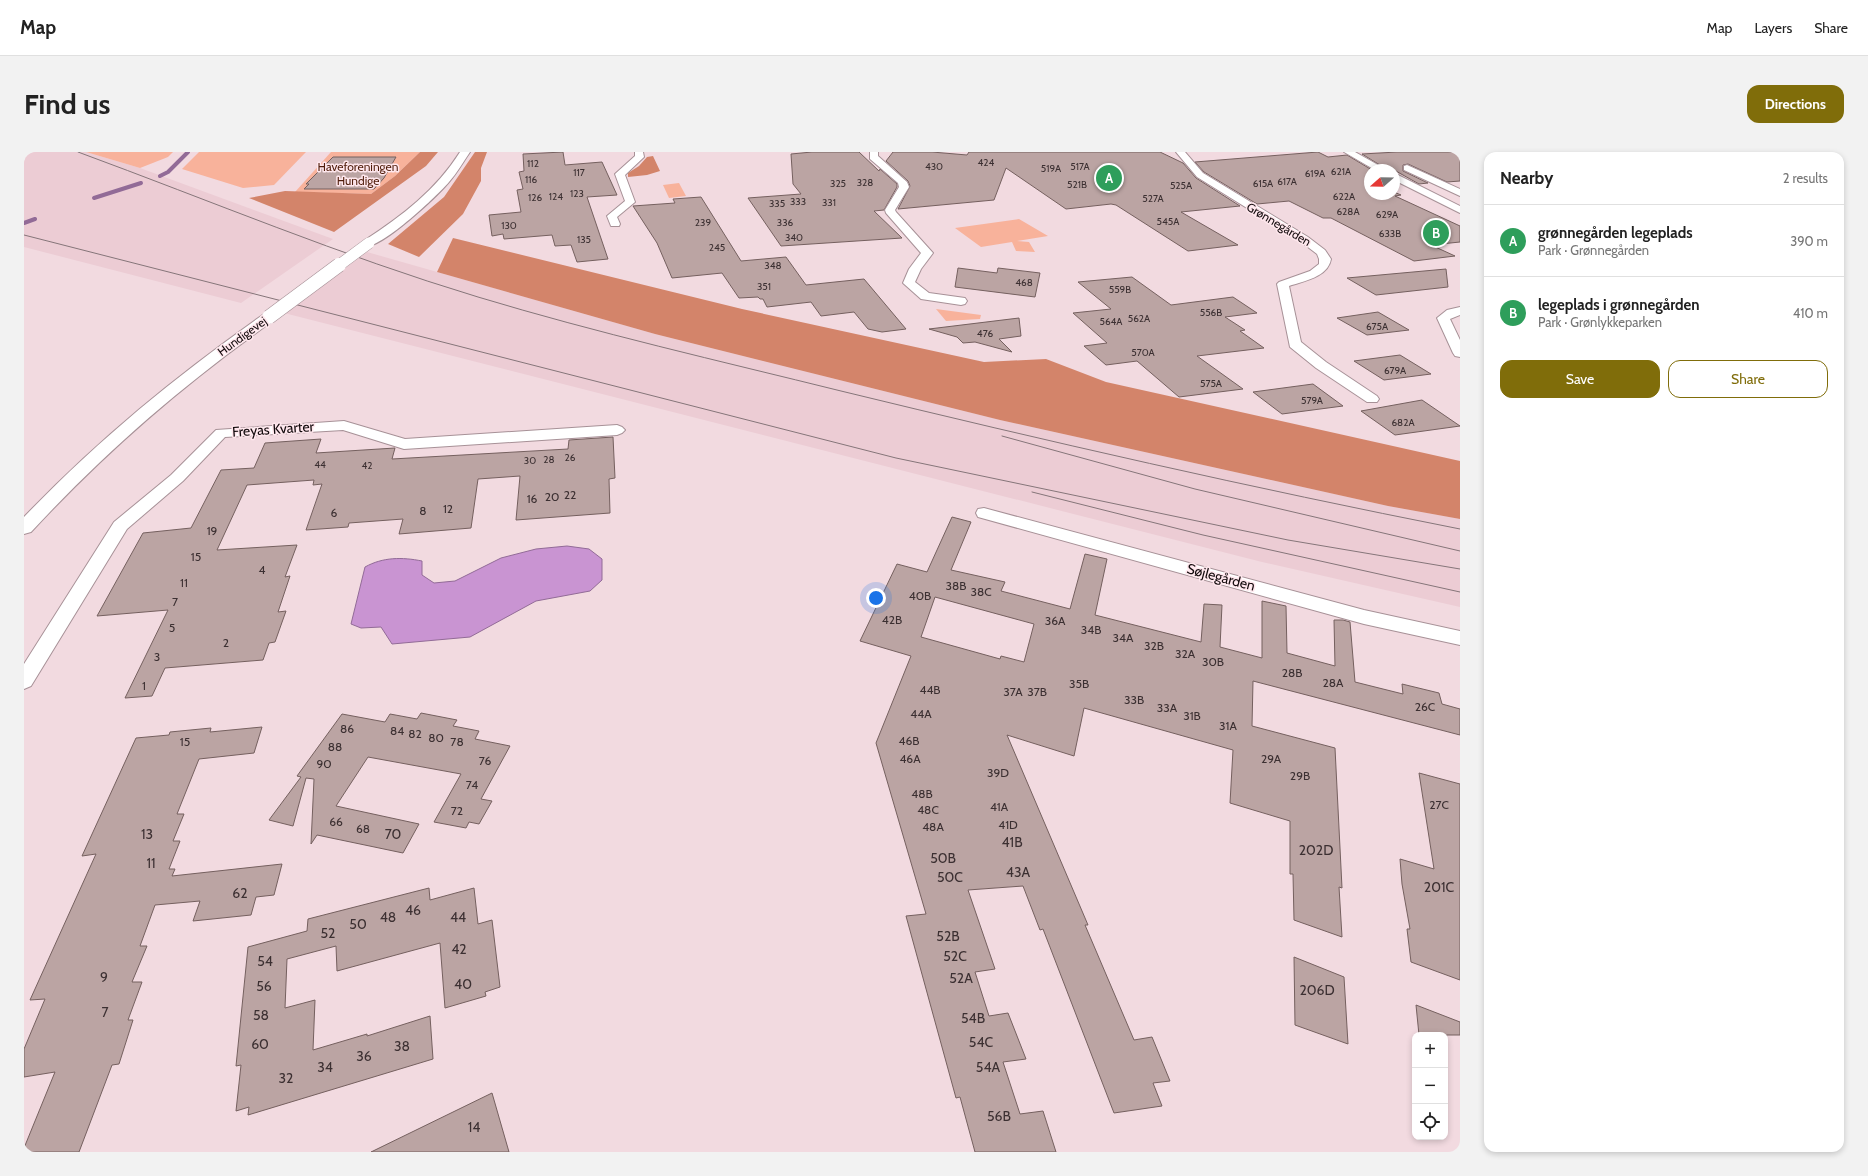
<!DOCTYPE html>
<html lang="en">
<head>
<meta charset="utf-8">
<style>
  body { margin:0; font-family:Cabin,sans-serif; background:#f2f2f2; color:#222 }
  .controls { position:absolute; right:12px; bottom:12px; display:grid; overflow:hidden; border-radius:8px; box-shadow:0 2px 6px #0003 }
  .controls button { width:36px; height:36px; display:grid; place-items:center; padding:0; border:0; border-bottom:1px solid #e0e0e0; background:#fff; color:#222; font:20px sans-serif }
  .compass { position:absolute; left:1340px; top:12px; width:36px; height:36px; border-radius:50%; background:#fff; box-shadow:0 2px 6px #0003; rotate:250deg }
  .you { position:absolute; left:852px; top:446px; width:14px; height:14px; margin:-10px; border:3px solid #fff; border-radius:50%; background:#1a73e8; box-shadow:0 0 0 6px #1a73e833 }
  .badge { display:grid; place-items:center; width:26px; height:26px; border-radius:50%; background:#806d0a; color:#fff; font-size:13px; font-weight:700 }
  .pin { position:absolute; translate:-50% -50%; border:2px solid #fff; box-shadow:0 1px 4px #0006 }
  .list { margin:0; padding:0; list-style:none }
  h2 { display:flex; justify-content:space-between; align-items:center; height:52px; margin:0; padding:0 16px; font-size:17px }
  h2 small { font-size:13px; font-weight:400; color:#767676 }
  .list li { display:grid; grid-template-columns:26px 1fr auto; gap:12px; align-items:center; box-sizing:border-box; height:72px; padding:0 16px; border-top:1px solid #e0e0e0 }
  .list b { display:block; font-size:15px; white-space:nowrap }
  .list p { margin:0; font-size:13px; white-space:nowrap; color:#767676 }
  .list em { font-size:13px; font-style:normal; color:#767676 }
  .actions { display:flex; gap:8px; padding:12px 16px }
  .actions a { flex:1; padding:9px 0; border:1px solid #806d0a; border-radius:12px; text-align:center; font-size:14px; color:#806d0a }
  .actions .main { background:#806d0a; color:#fff }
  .icon { flex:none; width:22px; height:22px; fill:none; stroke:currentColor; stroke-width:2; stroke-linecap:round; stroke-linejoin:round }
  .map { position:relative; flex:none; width:1436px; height:1000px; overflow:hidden; border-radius:12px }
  header { display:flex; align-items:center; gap:24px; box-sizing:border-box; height:56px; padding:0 20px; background:#fff; border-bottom:1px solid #e0e0e0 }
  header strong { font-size:19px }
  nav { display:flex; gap:22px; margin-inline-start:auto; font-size:14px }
  .intro { display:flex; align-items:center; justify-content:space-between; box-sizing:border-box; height:96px; padding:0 24px }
  h1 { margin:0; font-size:28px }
  .button { padding:10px 18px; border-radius:12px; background:#806d0a; color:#fff; font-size:14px; font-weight:700 }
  main { display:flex; gap:24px; padding:0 24px }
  aside { flex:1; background:#fff; border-radius:12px; box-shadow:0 2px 6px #0003 }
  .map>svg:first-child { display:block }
  .built { fill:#ecccd4 }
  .green { fill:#f8b29b }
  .forest { fill:#d3846a }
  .water { fill:#c994d2; stroke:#926b97 }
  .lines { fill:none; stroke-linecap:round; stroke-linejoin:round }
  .stream { stroke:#926b97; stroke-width:4 }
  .building { fill:#bba4a3; stroke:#75605f; fill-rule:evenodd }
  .street-casing { stroke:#a79197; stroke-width:2 }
  .secondary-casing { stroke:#a79197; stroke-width:2 }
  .street { fill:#fff; fill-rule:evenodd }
  .secondary { fill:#fff; fill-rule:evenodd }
  .tram { stroke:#857579; stroke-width:1 }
  .secondary-bridge-far1-casing { stroke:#a79197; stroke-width:12; stroke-linecap:butt }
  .secondary-bridge-casing { stroke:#a79197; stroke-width:15; stroke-linecap:butt }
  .secondary-bridge-far1 { stroke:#fff; stroke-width:11 }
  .secondary-bridge { stroke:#fff; stroke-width:14 }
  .labels { text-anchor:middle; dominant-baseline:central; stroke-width:3; stroke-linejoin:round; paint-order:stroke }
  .far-number-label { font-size:10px; fill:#3c3032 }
  .far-park-label { font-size:12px; fill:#4f1d0b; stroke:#ffe7ed }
  .far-street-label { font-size:12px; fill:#120a0c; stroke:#ffe7ed }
  .number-label { font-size:12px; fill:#3c3032 }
  .street-label { font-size:14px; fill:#120a0c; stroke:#ffe7ed }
  .near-number-label { font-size:14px; fill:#3c3032 }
</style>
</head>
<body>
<header>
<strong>Map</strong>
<nav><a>Map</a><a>Layers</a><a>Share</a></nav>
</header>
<div class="intro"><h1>Find us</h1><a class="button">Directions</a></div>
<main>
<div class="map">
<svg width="1436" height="1000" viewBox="0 0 1436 1000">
  <rect width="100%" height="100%" fill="#f2dae0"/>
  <g class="built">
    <path d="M0,0H62L116,16L309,87L217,151L0,95Z"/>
    <path d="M343,100L631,182L976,268L1364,354L1436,367V455L1238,410L260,161Z"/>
  </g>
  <g class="green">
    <path d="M62,0H149L144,5L116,16Z"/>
    <path d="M175,0H282L250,33L219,36L158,17Z"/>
    <path d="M307,0H396L371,24L347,42L271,40Z"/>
    <path d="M655,31L662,44L645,46L639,33Z"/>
    <path d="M995,67L1024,84L993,89L1005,90L1011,100L992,99L988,90L957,95L931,76Z"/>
    <path d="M912,157L957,163L956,167L922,169Z"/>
  </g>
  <g class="forest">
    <path d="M396,0H414L402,14L310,80L225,46L261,39L347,42L371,24Z"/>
    <path d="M451,0H463L457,16V29L439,62L395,105L364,92L420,45Z"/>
    <path d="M629,4L636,19L623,23L604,25V21L615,14L623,5Z"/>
    <path d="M429,86L718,157L960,210L1022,207L1082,230L1436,309V367L1364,354L976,268L631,182L413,120Z"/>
  </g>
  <path class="water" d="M543,394L565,397L578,407V428L566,439L512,449L446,485L368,492L357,475L337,476L327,472L341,415C359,405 378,405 398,409V423L410,431L431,429L477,406L512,397Z"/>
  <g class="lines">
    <g class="stream">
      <path d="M136,24L144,20L164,0"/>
      <path d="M70,46L117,31"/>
      <path d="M0,71L11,67"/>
    </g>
  </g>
  <g class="building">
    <path d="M539,0L541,13L578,10L593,43L563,45L584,107L553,110L547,93L531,94L528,83L480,87L479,82L468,84L465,63L497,60L493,38L499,37L495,20L500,19L499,2Z"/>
    <path d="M788,0H835L855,19L856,17L873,32V35L860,58L850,59L878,86L757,94L724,46L777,42L769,32L767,2Z"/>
    <path d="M869,0H908L943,3L945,0H1136L1159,11L1172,26L1216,54L1157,60L1214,93L1164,99L1092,53L1087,52L1042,57L982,16L970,48L874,57L886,34L884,29L862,9Z"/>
    <path d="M1294,0L1304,5L1323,3L1348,18H1346V42H1370V40L1377,43L1371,44L1436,74V90L1407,93L1431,104L1390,109L1307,66H1299L1265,49L1233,52L1180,20L1171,10Z"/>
    <path d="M1373,0H1436V29L1423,30L1384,12L1379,13V19L1404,31L1395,32L1370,18H1364L1338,2Z"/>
    <path d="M309,5H372L360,26L350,37H280L285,32H282Z"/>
    <path d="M677,45L717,109L762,105L782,133L840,127L882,177L858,180L844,177L830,160L797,164L787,150L743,155L739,147H736L734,145L715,146L698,121L648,126L633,91L609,54L651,51L649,47Z"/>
    <path d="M934,116L973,121L974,116L1016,121L1011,145L931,135Z"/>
    <path d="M1422,117L1424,135L1352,143L1323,126Z"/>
    <path d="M1108,125L1147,153L1209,145L1233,161L1201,165L1221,178L1216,179L1240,196L1173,204L1219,237L1155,245L1113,209L1082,213L1060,194L1083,191L1049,161L1087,157L1054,130Z"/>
    <path d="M1354,160L1385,178L1343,183L1313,166Z"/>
    <path d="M995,166L997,184L975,187L988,200L951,190L939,191L933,185L905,177Z"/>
    <path d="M1376,203L1407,222L1360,228L1330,209Z"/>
    <path d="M1289,232L1319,254L1258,262L1229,240Z"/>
    <path d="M1398,248L1436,274L1371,283L1337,259Z"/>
    <path d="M589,285L591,326L585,327L586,361L492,368L496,324L454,327L447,376L375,382L379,367L325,371L324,375L282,378L298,332L289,333L290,328L223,333L193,398L273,393L261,425L266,424L254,460L262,459L251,490L245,491L239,508L141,516L128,544L101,546L144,458L73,464L119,381L167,376L197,318L230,316L241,291L297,287L292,301L371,296L368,307L544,297L545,288Z"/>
    <path d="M928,365L947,370L927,418L981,430L977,439L1046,457L1061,402L1083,407L1071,463L1177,490L1180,452L1198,453L1196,495L1238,506V449L1262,454L1263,501L1311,514L1310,468H1319L1326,470L1331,530L1379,542L1378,532L1415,541L1418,552L1436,557V583L1229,529L1228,574L1311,596L1318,736L1315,735L1318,785L1270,768L1269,722H1266V669L1206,651L1209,598L1060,556L1050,604L983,583L1064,773H1061L1110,888L1128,885L1146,929L1129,931L1138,954L1090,961L1019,777L1016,778L999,734L944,738L971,817L951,820L965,864L984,861L1002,907L979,910L996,962L1019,959L1032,1000H951L936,945L932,946L882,764L902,762L852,591L887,504L836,489L873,412L903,420ZM911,445L1010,472L1000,510L977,504L976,507L897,485Z"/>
    <path d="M397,561L433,568L429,574L455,579L451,587L486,594L457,647L468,649L455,672L445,670L442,676L410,670L437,622L344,605L312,654L395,672L379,701L293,683L287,692L290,627L282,626L269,674L245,668L277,625L273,624L318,562L361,570L366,562L393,567Z"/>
    <path d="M238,575L230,601L175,607L153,662H160L149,689H156L145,717H151L148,724L258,712L250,743L232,745L227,763L169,769L176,749L131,753L116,794H123L108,830H118L104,868H109L95,912L88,913L55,1000H0V996L31,920L0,925V897L21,847L6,848L72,702L58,704L112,586L145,583L146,580L187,576L186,580Z"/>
    <path d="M1395,621L1436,632V828L1387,810L1383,777H1386L1378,732L1376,707L1410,717Z"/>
    <path d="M405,736L406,748L450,736L454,772L468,768L476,835L461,840L462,844L421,856L416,791L313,819L312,794L263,807L261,856L291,848L289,898L343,882V884L406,864L409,907L224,963L225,955L212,959L217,913L212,914L224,795L283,779L284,767Z"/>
    <path d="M1270,805L1320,825L1324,892L1271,873Z"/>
    <path d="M1392,853L1436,870V883H1395Z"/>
    <path d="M468,941L485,1000H347Z"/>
  </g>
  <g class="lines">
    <defs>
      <g id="street">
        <path d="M611,0H619L620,5L601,23L611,50L593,65L596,72L595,74H587L583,64L601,49L591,22L611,4Z"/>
        <path d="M846,0H854V4L883,30L885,35L871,58L872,60L909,101L897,117L891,130L905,141L941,146L943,149L941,152L937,153L897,147L879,131L885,117L897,101L862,61L861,58L875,35L874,31L846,7Z"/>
        <path d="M1152,0H1161L1179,21L1284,85L1301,98L1307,107C1304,125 1280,129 1265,134L1277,190L1302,210L1353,244L1355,247L1353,250H1343L1292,216L1266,195L1253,132L1255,130L1286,119L1295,112V107L1293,102L1276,89L1173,25Z"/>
        <path d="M1320,0H1331L1363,18H1351Z"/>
        <path d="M1383,13L1436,37V44L1380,18V14Z"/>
        <path d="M1370,21L1436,54V61L1370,28Z"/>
        <path d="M1436,155V163L1426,167L1436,188V205L1431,204L1429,201L1413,166L1423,158Z"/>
        <path d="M320,269L381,287L593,273L598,275L601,278L598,281L593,283L380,297L319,278L201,285L159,329L103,377L7,534L0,537V512L90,370L147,323L192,278Z"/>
        <path d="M960,356L1340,458L1436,479V493L1340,472L954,365L952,361L954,357Z"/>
      </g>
      <g id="secondary">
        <path d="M436,0H446C439,10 433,21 425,30C413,44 357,97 341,94L339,91L341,88C378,64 412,38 436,0Z"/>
        <path d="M245,161L250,162L252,165L250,168C159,233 83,298 7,380L0,382V365C75,287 152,224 240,162Z"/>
      </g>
    </defs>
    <use href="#street" class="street-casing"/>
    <use href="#secondary" class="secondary-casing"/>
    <use href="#street" class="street"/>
    <use href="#secondary" class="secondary"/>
    <g class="tram">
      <path d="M54,0C187,49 318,104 454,145C573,181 696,209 817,239C1022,289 1228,336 1436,377"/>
      <path d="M0,83L872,306L1264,388L1436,417"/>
      <path d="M978,284L1171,337L1436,399"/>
      <path d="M1008,340L1179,383L1436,440"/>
    </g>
    <defs>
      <path id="secondary-bridge-far1" d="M314,114L345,91"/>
      <path id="secondary-bridge" d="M245,165L315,113"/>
    </defs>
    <use href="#secondary-bridge-far1" class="secondary-bridge-far1-casing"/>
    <use href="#secondary-bridge" class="secondary-bridge-casing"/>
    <use href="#secondary-bridge-far1" class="secondary-bridge-far1"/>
    <use href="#secondary-bridge" class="secondary-bridge"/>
  </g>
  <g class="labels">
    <g class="far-number-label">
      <text x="962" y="10">424</text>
      <text x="509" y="11">112</text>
      <text x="910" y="14">430</text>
      <text x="1056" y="14">517A</text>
      <text x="1027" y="16">519A</text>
      <text x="1317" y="19">621A</text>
      <text x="555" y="20">117</text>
      <text x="1291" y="21">619A</text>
      <text x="507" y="27">116</text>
      <text x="1263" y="29">617A</text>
      <text x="841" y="30">328</text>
      <text x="814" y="31">325</text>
      <text x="1239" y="31">615A</text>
      <text x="1053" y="32">521B</text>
      <text x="1157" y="33">525A</text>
      <text x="553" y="41">123</text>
      <text x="532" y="44">124</text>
      <text x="1320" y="44">622A</text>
      <text x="511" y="45">126</text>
      <text x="1129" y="46">527A</text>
      <text x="774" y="49">333</text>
      <text x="805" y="50">331</text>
      <text x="753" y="51">335</text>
      <text x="1324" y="59">628A</text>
      <text x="1363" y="62">629A</text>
      <text x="1144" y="69">545A</text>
      <text x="679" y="70">239</text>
      <text x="761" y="70">336</text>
      <text x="485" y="73">130</text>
      <text x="1366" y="81">633B</text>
      <text x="770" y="85">340</text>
      <text x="560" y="87">135</text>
      <text x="693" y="95">245</text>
      <text x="749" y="113">348</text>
      <text x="1000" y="130">468</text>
      <text x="740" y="134">351</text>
      <text x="1096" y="137">559B</text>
      <text x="1187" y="160">556B</text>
      <text x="1115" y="166">562A</text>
      <text x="1087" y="169">564A</text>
      <text x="1353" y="174">675A</text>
      <text x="961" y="181">476</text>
      <text x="1119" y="200">570A</text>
      <text x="1371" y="218">679A</text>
      <text x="1187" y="231">575A</text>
      <text x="1288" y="248">579A</text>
      <text x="1379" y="270">682A</text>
      <text x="546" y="305">26</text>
      <text x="525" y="307">28</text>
      <text x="506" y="308">30</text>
      <text x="296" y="312">44</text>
      <text x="343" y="313">42</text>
    </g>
    <g class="far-park-label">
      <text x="334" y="14">Haveforeningen<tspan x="334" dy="14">Hundige</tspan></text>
    </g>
    <g class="far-street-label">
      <text transform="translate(1255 72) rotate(31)">Grønnegården</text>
      <text transform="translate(218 184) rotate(-36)">Hundigevej</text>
    </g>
    <g class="number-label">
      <text x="546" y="342">22</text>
      <text x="528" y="344">20</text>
      <text x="508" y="346">16</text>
      <text x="424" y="356">12</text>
      <text x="399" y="358">8</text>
      <text x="310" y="360">6</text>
      <text x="188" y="378">19</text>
      <text x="172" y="404">15</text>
      <text x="238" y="417">4</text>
      <text x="160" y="430">11</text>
      <text x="932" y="433">38B</text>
      <text x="957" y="439">38C</text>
      <text x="896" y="443">40B</text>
      <text x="151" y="449">7</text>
      <text x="868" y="467">42B</text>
      <text x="1031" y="468">36A</text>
      <text x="148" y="475">5</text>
      <text x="1067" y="477">34B</text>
      <text x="1099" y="485">34A</text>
      <text x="202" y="490">2</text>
      <text x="1130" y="493">32B</text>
      <text x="1161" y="501">32A</text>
      <text x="133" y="504">3</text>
      <text x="1189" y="509">30B</text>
      <text x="1268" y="520">28B</text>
      <text x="1309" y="530">28A</text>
      <text x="1055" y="531">35B</text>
      <text x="120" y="533">1</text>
      <text x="906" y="537">44B</text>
      <text x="989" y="539">37A</text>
      <text x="1013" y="539">37B</text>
      <text x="1110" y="547">33B</text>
      <text x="1401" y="554">26C</text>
      <text x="1143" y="555">33A</text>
      <text x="897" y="561">44A</text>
      <text x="1168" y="563">31B</text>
      <text x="1204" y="573">31A</text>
      <text x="323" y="576">86</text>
      <text x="373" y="578">84</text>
      <text x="391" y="581">82</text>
      <text x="412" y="585">80</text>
      <text x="885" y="588">46B</text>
      <text x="161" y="589">15</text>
      <text x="433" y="589">78</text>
      <text x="311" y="594">88</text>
      <text x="886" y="606">46A</text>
      <text x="1247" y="606">29A</text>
      <text x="461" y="608">76</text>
      <text x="300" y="611">90</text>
      <text x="974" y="620">39D</text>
      <text x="1276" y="623">29B</text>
      <text x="448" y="632">74</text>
      <text x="898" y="641">48B</text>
      <text x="1415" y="652">27C</text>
      <text x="975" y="654">41A</text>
      <text x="904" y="657">48C</text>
      <text x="433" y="658">72</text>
      <text x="312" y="669">66</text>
      <text x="984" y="672">41D</text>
      <text x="909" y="674">48A</text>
      <text x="339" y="676">68</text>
    </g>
    <g class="street-label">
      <text transform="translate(249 277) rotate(-4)">Freyas Kvarter</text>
      <text transform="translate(1197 425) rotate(15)">Søjlegården</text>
    </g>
    <g class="near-number-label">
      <text x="123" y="682">13</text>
      <text x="369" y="682">70</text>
      <text x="988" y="690">41B</text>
      <text x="1292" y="698">202D</text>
      <text x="919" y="706">50B</text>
      <text x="127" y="711">11</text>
      <text x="994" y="720">43A</text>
      <text x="926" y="725">50C</text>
      <text x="1415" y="735">201C</text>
      <text x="216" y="741">62</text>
      <text x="389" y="758">46</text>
      <text x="364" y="765">48</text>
      <text x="434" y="765">44</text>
      <text x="334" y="772">50</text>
      <text x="304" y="781">52</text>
      <text x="924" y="784">52B</text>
      <text x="435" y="797">42</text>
      <text x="931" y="804">52C</text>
      <text x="241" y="809">54</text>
      <text x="80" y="825">9</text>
      <text x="937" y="826">52A</text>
      <text x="439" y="832">40</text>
      <text x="240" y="834">56</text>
      <text x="1293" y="838">206D</text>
      <text x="81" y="860">7</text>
      <text x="237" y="863">58</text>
      <text x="949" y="866">54B</text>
      <text x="957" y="890">54C</text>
      <text x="236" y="892">60</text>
      <text x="378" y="894">38</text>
      <text x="340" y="904">36</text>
      <text x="301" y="915">34</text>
      <text x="964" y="915">54A</text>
      <text x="262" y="926">32</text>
      <text x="975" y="964">56B</text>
      <text x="450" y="975">14</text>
    </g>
  </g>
</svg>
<div class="controls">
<button>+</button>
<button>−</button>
<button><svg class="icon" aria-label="locate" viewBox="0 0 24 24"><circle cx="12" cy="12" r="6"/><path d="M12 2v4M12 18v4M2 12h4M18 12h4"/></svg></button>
</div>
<svg class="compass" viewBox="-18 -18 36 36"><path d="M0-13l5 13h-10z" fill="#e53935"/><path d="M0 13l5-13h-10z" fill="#767676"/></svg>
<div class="you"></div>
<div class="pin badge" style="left:1085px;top:26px;background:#2e9e5b">A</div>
<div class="pin badge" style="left:1412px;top:81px;background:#2e9e5b">B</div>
</div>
<aside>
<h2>Nearby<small>2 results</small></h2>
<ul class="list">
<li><span class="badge" style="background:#2e9e5b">A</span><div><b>grønnegården legeplads</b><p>Park · Grønnegården</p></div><em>390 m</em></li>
<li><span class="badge" style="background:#2e9e5b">B</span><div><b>legeplads i grønnegården</b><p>Park · Grønlykkeparken</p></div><em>410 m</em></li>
</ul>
<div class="actions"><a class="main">Save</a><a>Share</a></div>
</aside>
</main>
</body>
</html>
